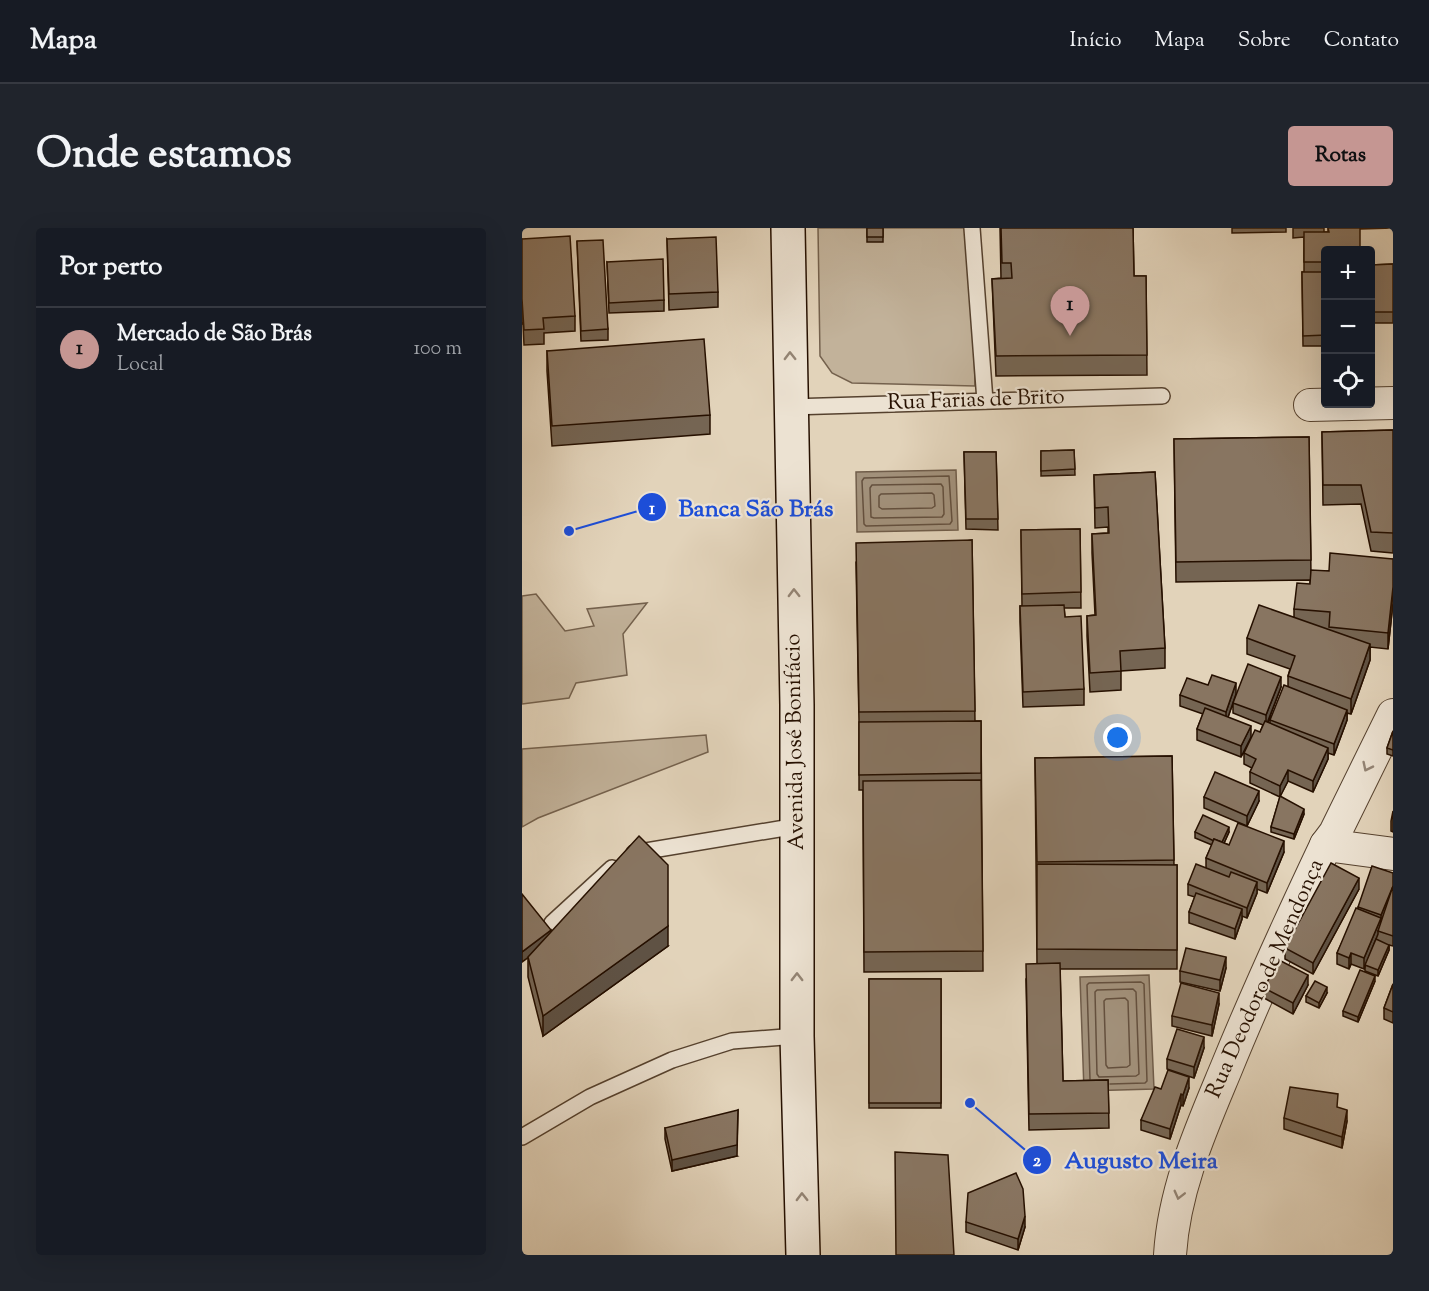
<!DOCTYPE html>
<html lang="pt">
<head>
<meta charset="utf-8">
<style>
  body { margin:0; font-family:"Sorts Mill Goudy",serif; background:#20242c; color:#f1f3f6 }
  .controls { position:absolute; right:18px; top:18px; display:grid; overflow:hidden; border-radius:6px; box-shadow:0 6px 24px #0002 }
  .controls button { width:54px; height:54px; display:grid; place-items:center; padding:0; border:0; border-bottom:2px solid #363941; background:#171b24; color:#f1f3f6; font:30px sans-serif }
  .you { position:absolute; left:596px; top:510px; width:21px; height:21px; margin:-15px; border:4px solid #fff; border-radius:50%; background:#1a73e8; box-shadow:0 0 0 9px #1a73e833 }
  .badge { display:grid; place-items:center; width:39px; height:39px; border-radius:50%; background:#c59692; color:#111; font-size:20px; font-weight:700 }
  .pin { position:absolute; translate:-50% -50px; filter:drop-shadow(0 2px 3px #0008) }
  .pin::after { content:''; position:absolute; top:32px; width:21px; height:18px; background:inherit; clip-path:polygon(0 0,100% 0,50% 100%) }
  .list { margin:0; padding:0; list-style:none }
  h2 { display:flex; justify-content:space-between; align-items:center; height:78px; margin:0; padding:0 24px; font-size:26px }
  h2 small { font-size:20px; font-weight:400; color:#9ea1a6 }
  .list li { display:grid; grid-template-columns:39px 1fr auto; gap:18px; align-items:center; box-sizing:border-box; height:84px; padding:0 24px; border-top:2px solid #363941 }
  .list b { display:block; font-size:22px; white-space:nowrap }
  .list p { margin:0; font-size:20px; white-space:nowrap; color:#9ea1a6 }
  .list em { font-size:20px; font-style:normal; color:#9ea1a6 }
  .icon { flex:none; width:33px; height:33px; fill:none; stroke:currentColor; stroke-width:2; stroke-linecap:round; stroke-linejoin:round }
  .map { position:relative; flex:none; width:871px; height:1027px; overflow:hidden; border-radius:6px }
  header { display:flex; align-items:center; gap:36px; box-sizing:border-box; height:84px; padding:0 30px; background:#171b24; border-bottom:2px solid #363941 }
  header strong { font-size:28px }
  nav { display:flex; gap:33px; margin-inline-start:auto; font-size:21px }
  .intro { display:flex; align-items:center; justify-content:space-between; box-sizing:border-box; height:144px; padding:0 36px }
  h1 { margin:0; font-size:42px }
  .button { padding:15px 27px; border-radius:6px; background:#c59692; color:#111; font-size:21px; font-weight:700 }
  main { display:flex; gap:36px; padding:0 36px }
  aside { flex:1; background:#171b24; border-radius:6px; box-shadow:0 6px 24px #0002 }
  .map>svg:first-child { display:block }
  .green { fill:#c2b29a; stroke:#74614d; stroke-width:1.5 }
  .water { fill:#a2917b; stroke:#705d4a; stroke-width:1.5 }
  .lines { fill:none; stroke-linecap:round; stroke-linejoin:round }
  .shore { stroke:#64503e; stroke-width:1.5 }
  .lane-casing { stroke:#55412e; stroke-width:18 }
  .street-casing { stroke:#55412e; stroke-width:34 }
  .secondary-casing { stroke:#261000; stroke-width:36 }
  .lane { stroke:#ece2d2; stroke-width:15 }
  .street { stroke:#ece2d2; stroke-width:32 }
  .secondary { stroke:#ece2d2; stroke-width:33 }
  .wall { fill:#756553; stroke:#261000; stroke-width:1.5 }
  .shaded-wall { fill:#5f5244; stroke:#261000; stroke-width:1.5 }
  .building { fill:#887561; stroke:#261000; stroke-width:1.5 }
  .oneway { stroke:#938474 }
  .labels { text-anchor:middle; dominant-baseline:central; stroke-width:4.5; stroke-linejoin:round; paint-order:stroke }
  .street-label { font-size:22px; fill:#261000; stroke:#ece2d2 }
  .leader { fill:none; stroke:#1d4ed8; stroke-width:2 }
  .callout-dot { fill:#1d4ed8; stroke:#ece2d2; stroke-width:2 }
  .mark-label { font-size:18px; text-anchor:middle; font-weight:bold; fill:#fff }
  .callout-label { font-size:24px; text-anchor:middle; font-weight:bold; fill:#1d4ed8; stroke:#ece2d2; stroke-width:4.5; stroke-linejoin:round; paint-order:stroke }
</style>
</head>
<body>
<header>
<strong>Mapa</strong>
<nav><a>Início</a><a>Mapa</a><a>Sobre</a><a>Contato</a></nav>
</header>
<div class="intro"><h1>Onde estamos</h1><a class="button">Rotas</a></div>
<main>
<aside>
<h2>Por perto<small></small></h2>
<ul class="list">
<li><span class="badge">1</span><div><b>Mercado de São Brás</b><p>Local</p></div><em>100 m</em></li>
</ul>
</aside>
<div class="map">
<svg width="871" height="1027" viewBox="0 0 871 1027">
  <rect width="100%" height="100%" fill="#e2d3ba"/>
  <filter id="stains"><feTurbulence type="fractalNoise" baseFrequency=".00333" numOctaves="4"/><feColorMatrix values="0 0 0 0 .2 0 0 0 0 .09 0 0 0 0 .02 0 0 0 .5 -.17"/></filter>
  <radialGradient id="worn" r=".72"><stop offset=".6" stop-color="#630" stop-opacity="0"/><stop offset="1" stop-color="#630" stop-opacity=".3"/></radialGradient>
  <g class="green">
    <path d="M296,0H449L453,158L330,155L310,145L298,128Z"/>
    <path d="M14,366L43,403L72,398L65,381L125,375L101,406L105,447L54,455L47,470L0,476V368Z"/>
    <path d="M184,507L186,524L16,590L0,599V521Z"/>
  </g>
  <g class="water">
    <path d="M434,242L436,302L335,304L334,244Z"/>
    <path d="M627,747L632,861L562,863L558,749Z"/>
  </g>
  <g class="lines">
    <g class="shore">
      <path d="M427,248L430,293L428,296L344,298L342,296L340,253L342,250Z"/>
      <path d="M419,256L421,259L422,286L420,289L352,290L349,289L348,260L350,257Z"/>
      <path d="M410,265L412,267L413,278L410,280L360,281L357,279V268L359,266Z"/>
      <path d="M611,761L614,764L617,846L614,848L577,849L575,846L573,764L575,762Z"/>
      <path d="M603,770L606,773L608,837L605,839L586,840L584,837L582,773L584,771Z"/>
      <path d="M568,851L565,757L567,755L619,754L622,756L625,853L623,855L588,856"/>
    </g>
    <defs>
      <g id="lane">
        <path d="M450,0L463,173"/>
        <path d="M268,179L640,168"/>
        <path d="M112,625L275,598"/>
        <path d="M30,695L90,640"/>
        <path d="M0,909L68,869L150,832L210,813L275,808"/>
      </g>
      <g id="street">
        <path d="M788,177L871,175"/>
        <path d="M804,617L871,626"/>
        <path d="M648,1027C652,961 679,901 704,841C735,765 769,691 804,617L813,605L871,487"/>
      </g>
      <path id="secondary" d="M266,0L275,477V808L281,1027"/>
    </defs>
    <use href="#lane" class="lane-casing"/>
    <use href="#street" class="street-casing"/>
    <use href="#secondary" class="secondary-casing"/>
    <use href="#lane" class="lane"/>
    <use href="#street" class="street"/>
    <use href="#secondary" class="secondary"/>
  </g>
  <g class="wall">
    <rect x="345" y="0" width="16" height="14"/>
    <path d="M478,0H611L612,48H624L625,147L474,148L470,51L479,50Z"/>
    <path d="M710,0H764V4L710,5Z"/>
    <path d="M771,0H802V4H806V0H871L838,1L804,22V118H781L780,44H782V9L771,10Z"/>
    <path d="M0,11L53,88V103L22,105V116L2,117L1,95L0,96Z"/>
    <path d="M145,11L196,64V79L147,82Z"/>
    <path d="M55,13L86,101V112L59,113Z"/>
    <path d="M85,34L142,72V83L87,85Z"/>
    <path d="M871,36V95H849V37Z"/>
    <path d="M25,123L188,187V206L30,218L25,143Z"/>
    <path d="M871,202V325L849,323L839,276L801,277L800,204Z"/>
    <path d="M787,209L789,346L871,331V375L866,421L848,419V432L829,486L825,485V492L812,527L806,525V531L791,564L766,553L758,568L782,586L772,611L749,604V599L758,569L728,555V544L730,540L722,536V525L738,504L741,497L711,485V475L706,489L729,509L719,529L675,512V501L681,486L658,478V467L686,457L714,466L759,459L746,494L748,495V492L766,458V448L768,441L725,426V410L772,389V381L788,356V352L654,354L652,211Z"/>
    <path d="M552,222L553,247L519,248V223Z"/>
    <path d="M442,224H474L476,302L444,301Z"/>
    <path d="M633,244L643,420V440L599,443V462L568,464L565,408V388L573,387L570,325V306L586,305V299L573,300L572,247Z"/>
    <path d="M558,301L559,380H542L543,389L562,461V477L501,479L498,394V378H500L499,302Z"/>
    <path d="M450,312L453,493H459L461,743L342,744L341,562H337V494L334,334Z"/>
    <path d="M871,503V528L865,526V520Z"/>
    <path d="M650,528L652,637H655V741H538L541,853L586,852L587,900L507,902L504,751L515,735L513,530Z"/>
    <path d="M682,569L737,573L725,598L682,580Z"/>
    <path d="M871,583V604L869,603V593Z"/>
    <path d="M673,604H707L702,615L707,617L762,624L745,665L735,661V665L725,690L720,688V691L713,711L667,695V684L673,669L666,667V656L684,640V630L690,617L673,610Z"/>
    <path d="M871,645V718L867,717V722L856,748L843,743V738L842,741L829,736L827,741L815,736V725L836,681V679Z"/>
    <path d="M837,661L791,746L763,731V720Z"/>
    <path d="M29,704L146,718L21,808L6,749V730Z"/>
    <path d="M704,740L698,763L658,754V743Z"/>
    <rect x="347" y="751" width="72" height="129"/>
    <path d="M853,753L836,794L821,788V783Z"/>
    <path d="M871,756V795L862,791V780Z"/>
    <path d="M786,757L771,786L742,770V760Z"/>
    <path d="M805,765L797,780L784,774V768Z"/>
    <path d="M697,776L690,808L650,798V788Z"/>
    <path d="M682,820L672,850L645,841V831Z"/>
    <path d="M667,860L661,878L659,877L648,911L619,902V892L639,861Z"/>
    <path d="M816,880L825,893L820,920L762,901V890Z"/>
    <path d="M143,900L215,928L150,943L143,911Z"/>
    <path d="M444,994L503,999L496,1022L444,1004Z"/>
  </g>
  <g class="shaded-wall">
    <path d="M871,359V375L866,421V405Z"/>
    <path d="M848,416V432L829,486V471Z"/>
    <path d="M759,449V459L744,498V487Z"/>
    <path d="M714,455V466L704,495V484Z"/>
    <path d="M825,482V492L812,527V516Z"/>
    <path d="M729,498V509L719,529V518Z"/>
    <path d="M806,520V531L791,564V553Z"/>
    <path d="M766,542V553L758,569V558Z"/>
    <path d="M737,563V573L725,598V588Z"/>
    <path d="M782,581V586L772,611V606Z"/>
    <path d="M707,599V604L699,622V616Z"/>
    <path d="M762,613V624L745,665V655Z"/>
    <path d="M837,650V661L791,746V735Z"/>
    <path d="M735,654V665L725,690V680Z"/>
    <path d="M871,658L859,698V687Z"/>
    <path d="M720,681V691L713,711V701Z"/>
    <path d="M859,690V701L856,703V706L842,741V730Z"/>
    <path d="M146,698V718L21,808V788Z"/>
    <path d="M29,702V713L0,734V724Z"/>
    <path d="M867,717V722L856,748V742Z"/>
    <path d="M829,725V736L827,741V730Z"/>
    <path d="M704,729V740L698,763V752Z"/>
    <path d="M786,747V757L771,786V775Z"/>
    <path d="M853,748V753L836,794V789Z"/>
    <path d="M805,759V765L797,780V775Z"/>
    <path d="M697,765V776L690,808V797Z"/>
    <path d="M682,809V820L672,850V839Z"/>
    <path d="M667,849V860L661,878V867Z"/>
    <path d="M659,866V877L648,911V901Z"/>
    <path d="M216,882L215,928L150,943V932Z"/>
    <path d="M825,882V893L820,920V909Z"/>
    <path d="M503,988V999L496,1022V1011Z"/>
  </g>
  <g class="building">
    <rect x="345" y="0" width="16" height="9"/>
    <path d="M479,0H611L612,48H624L625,127L474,128L470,51L490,50L489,35H480Z"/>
    <path d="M806,0H838V22H804V34H782V4H807Z"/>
    <path d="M48,8L53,88L21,90L22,101L2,102L0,71V11Z"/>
    <path d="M194,9L196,64L147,66L145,11Z"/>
    <path d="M81,12L86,101L59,103L55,13Z"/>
    <path d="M141,31L142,72L87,75L85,34Z"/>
    <path d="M871,36V84H849V37Z"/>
    <path d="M780,44H804V107L781,108Z"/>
    <path d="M182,111L188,187L30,198L25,123Z"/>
    <path d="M871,202V305L849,304L839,257H801L800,204Z"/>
    <path d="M787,209L789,332L654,334L652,211Z"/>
    <path d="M552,222L553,241L519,243V223Z"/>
    <path d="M442,224H474L476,291H444Z"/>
    <path d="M633,244L643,420L598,423L599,443L568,445L565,388L574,387L570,306L587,305L586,279L573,280L572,247Z"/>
    <path d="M558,301L559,364L500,366L499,302Z"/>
    <path d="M450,312L453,483L337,484L334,315Z"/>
    <path d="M808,325L871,331V359L866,405L807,399L808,384L772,381L775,355L788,356L789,342L807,343Z"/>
    <path d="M542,377L543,389L559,388L562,461L501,464L498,378Z"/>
    <path d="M737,377L848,416L829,471L766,448L773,428L725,410Z"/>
    <path d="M726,436L759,449L744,487L711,475Z"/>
    <path d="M690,447L714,455L704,484L658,467L665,450L686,457Z"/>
    <path d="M762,457L825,482L812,516L748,492Z"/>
    <path d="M683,480L729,498L719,518L675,501Z"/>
    <path d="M459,493V545L337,547V494Z"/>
    <path d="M743,493L806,520L791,553L766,542L758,558L728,544L734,531L722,525L733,502L738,504Z"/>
    <path d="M871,503V522L865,520Z"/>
    <path d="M650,528L652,632L515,634L513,530Z"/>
    <path d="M693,544L737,563L725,588L682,569Z"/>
    <path d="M459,552L461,723L342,724L341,553Z"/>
    <path d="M758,568L782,581L772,606L749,599Z"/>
    <path d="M681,587L707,599L700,614L692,611V613L673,604Z"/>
    <path d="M716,595L762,613L745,655L684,630L692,611L707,617Z"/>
    <path d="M117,608L146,637V698L21,788L6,729Z"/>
    <path d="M809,635L837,650L791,735L763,720Z"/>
    <path d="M515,636L655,637V722L515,721Z"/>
    <path d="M674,636L707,649L709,644L735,654L725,680L666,656Z"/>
    <path d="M850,638L871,645V658L859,687L836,679Z"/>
    <path d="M871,658V708L856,703Z"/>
    <path d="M674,665L720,681L713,701L667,684Z"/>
    <path d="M0,666L29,702L0,724Z"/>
    <path d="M834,680L859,690L842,730L829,725L827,730L815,725Z"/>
    <path d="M854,711L867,717L856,742L843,737Z"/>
    <path d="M664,720L704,729L698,752L658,743Z"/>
    <path d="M757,732L786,747L771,775L742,760Z"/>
    <path d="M538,735L541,853L586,852L587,885L507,886L504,736Z"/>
    <path d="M838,742L853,748L836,789L821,783Z"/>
    <rect x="347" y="751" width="72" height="124"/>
    <path d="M793,753L805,759L797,775L784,768Z"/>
    <path d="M659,755L697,765L690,797L650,788Z"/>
    <path d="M871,756V784L862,780Z"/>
    <path d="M655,801L682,809L672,839L645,831Z"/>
    <path d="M646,842L667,849L661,867L659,866L648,901L619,892L633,859L639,861Z"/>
    <path d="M768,859L816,866L815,879L825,882L820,909L762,890Z"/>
    <path d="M216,882L215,917L150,932L143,900Z"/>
    <path d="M373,924L426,927L432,1027H374Z"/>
    <path d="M494,945L501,961L503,988L496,1011L444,994L446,965Z"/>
  </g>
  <defs><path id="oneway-chevron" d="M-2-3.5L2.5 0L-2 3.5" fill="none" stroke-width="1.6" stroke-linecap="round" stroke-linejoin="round" transform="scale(1.5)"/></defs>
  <g class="oneway">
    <use href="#oneway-chevron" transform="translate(268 128) rotate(-91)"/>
    <use href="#oneway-chevron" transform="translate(272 365) rotate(-91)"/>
    <use href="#oneway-chevron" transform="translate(845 539) rotate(116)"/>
    <use href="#oneway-chevron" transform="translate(275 749) rotate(-90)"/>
    <use href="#oneway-chevron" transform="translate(657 967) rotate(104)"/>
    <use href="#oneway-chevron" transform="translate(280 969) rotate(-91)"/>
  </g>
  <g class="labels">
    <g class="street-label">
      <text transform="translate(454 173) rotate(-2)">Rua Farias de Brito</text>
      <text transform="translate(274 514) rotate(-91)">Avenida José Bonifácio</text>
      <text transform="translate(744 751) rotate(-66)">Rua Deodoro de Mendonça</text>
    </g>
  </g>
  <path class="leader" d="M47 303L130 279M448 875L515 932"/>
  <g class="callout-dot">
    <circle cx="47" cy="303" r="6"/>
    <circle cx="448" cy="875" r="6"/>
    <circle cx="130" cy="279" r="15"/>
    <circle cx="515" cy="932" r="15"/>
  </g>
  <g class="mark-label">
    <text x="130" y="286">1</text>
    <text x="515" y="938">2</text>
  </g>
  <g class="callout-label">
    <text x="234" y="288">Banca São Brás</text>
    <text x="619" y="940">Augusto Meira</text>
  </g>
  <rect width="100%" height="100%" filter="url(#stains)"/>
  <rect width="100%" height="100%" fill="url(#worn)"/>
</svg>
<div class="controls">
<button>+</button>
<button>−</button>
<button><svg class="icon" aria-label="locate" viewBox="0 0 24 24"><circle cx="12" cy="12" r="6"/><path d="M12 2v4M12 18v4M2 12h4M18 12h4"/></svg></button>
</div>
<div class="you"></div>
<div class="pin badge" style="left:548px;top:108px">1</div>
</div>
</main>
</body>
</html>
